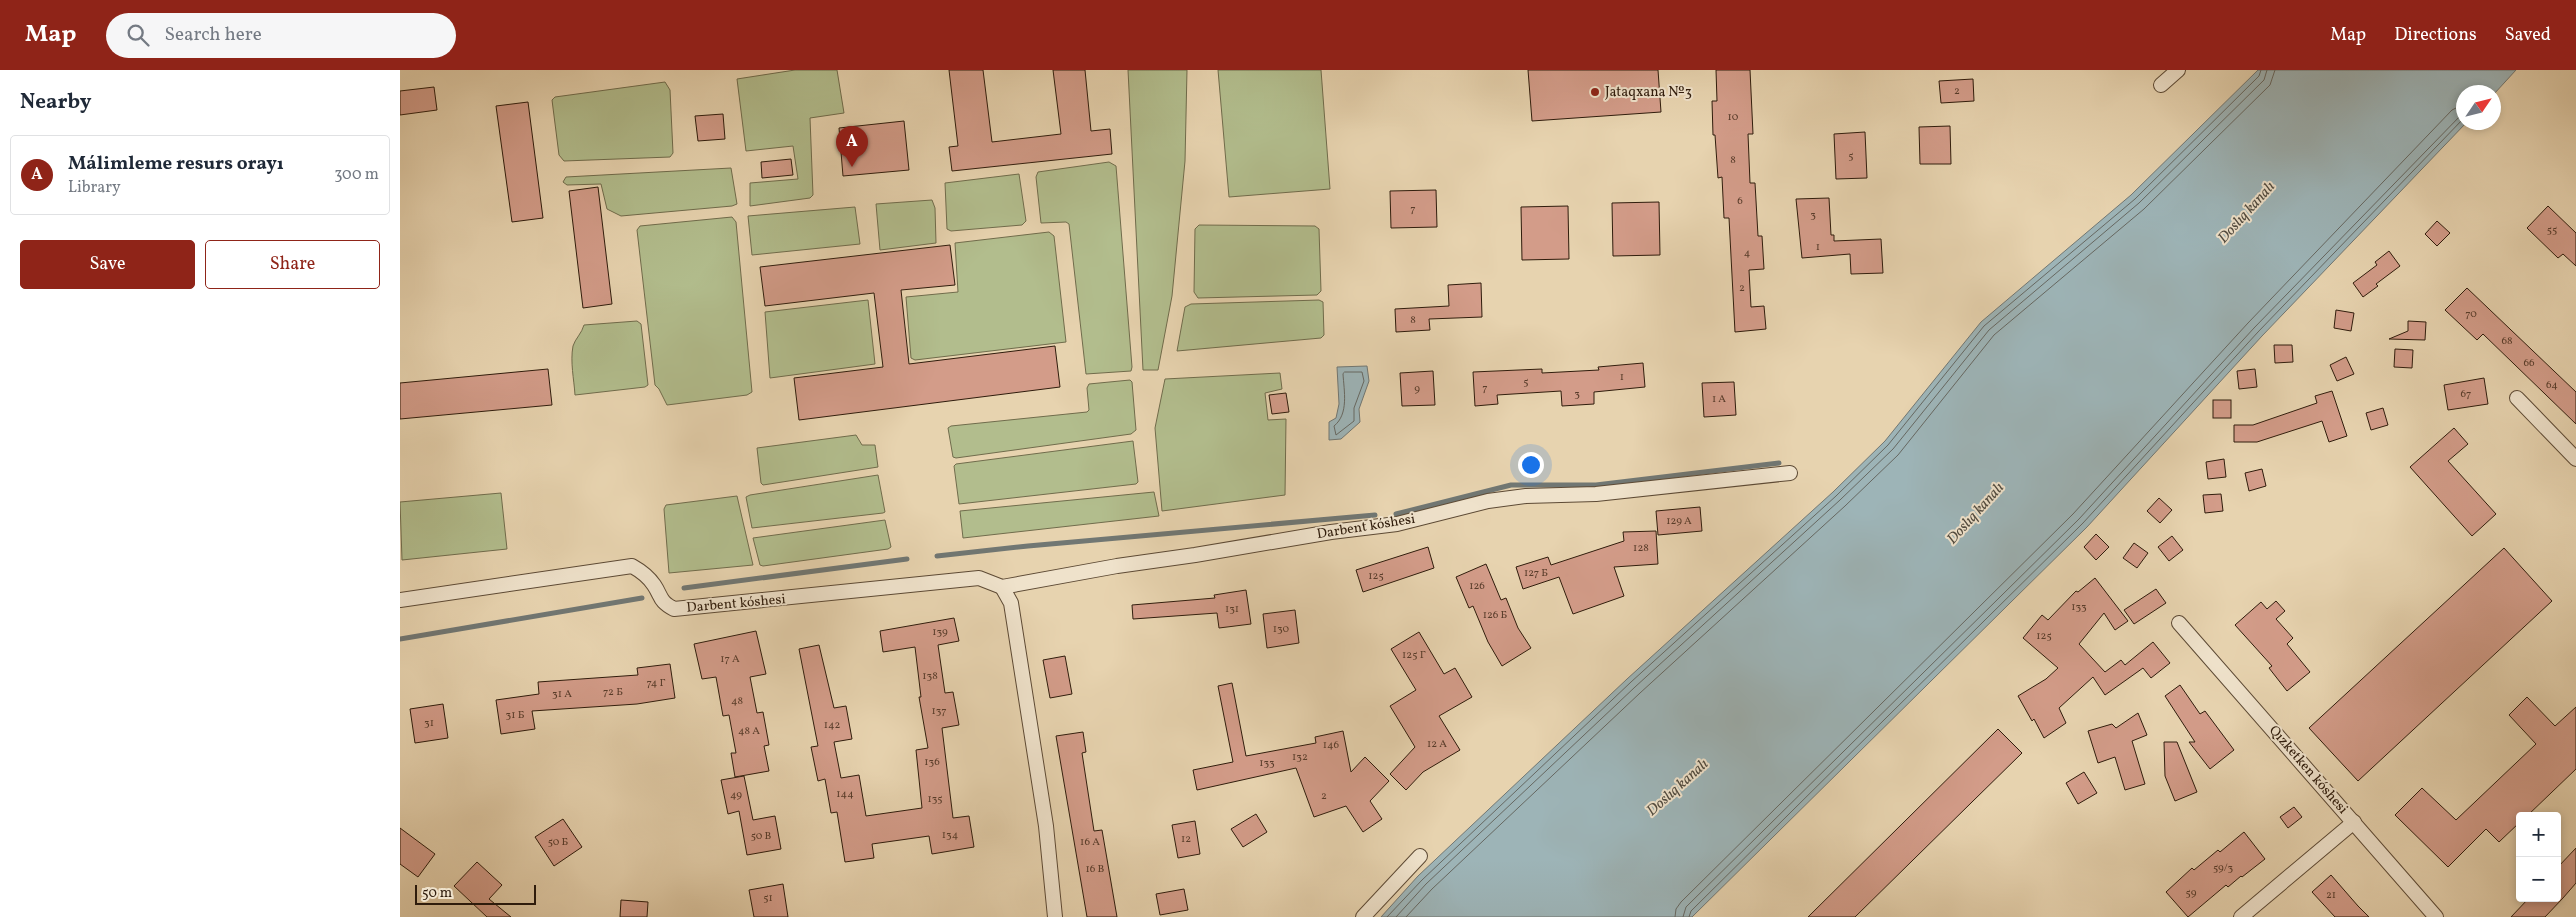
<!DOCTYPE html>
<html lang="en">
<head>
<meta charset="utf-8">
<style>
  body { margin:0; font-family:Vollkorn,serif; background:#f6f6f7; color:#1f2937 }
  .controls { position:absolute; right:15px; bottom:15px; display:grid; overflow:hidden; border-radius:5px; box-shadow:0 2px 8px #0003 }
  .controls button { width:45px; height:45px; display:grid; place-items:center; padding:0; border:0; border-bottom:1px solid #e0e1e3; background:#fff; color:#1f2937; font:25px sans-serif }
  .compass { position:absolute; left:2056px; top:15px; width:45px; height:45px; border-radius:50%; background:#fff; box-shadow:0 2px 8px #0003; rotate:55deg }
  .scale { position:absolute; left:15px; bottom:12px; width:121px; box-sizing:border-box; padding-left:5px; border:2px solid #2f1c0c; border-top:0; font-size:14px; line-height:18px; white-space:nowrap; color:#2f1c0c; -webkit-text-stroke:4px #efe2cb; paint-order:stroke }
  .you { position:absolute; left:1130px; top:394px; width:18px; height:18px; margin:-12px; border:4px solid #fff; border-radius:50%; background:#1a73e8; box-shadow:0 0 0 8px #1a73e833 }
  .badge { display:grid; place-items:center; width:32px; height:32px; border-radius:50%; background:#8f2418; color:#fff; font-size:16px; font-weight:700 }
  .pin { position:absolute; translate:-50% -41px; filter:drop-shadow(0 1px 2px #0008) }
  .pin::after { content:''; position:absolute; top:26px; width:18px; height:15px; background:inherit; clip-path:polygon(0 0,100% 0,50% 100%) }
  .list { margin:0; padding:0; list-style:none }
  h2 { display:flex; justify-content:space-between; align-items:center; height:65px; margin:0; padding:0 20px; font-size:21px }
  h2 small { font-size:16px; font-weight:400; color:#747a83 }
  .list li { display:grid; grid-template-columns:32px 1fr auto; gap:15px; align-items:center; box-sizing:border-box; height:80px; margin:0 10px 10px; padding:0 10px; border:1px solid #e0e1e3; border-radius:5px }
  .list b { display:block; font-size:19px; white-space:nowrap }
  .list p { margin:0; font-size:16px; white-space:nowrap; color:#747a83 }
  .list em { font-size:16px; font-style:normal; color:#747a83 }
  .actions { display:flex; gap:10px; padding:15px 20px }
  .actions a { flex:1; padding:11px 0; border:1px solid #8f2418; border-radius:5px; text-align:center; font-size:18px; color:#8f2418 }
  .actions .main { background:#8f2418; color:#fff }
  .icon { flex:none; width:28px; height:28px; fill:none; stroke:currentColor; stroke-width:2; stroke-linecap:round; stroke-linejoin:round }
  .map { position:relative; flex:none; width:2176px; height:847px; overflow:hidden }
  header { display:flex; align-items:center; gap:30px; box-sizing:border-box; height:70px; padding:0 25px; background:#8f2418; color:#fff }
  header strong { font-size:24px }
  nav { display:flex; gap:28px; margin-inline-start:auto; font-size:18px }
  .search { width:350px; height:45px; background:#f6f6f7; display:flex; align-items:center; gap:12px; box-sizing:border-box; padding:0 18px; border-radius:28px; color:#747a83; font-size:19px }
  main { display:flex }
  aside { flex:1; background:#fff }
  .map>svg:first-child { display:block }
  .green { fill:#b2bd8d; stroke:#706c4c }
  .water { fill:#9db4b7; stroke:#717773 }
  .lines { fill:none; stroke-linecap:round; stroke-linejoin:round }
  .shore { stroke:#666862; stroke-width:1 }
  .stream { stroke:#717773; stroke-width:5 }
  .building { fill:#d39c89; stroke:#2f1c0c }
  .street-casing { stroke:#5d4a35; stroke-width:16 }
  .street { stroke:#efe2cb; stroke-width:14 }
  .poi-dot { fill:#8f2418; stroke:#efe2cb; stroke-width:2 }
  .labels { text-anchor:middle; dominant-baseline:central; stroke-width:4; stroke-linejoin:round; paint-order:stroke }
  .number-label { font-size:11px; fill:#583c2b }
  .poi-label { font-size:14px; fill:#2f1c0c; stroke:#efe2cb; text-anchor:start }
  .street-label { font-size:14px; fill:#2f1c0c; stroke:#efe2cb }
  .water-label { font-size:15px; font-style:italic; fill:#504a3f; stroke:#efe2cb }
</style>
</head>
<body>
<header>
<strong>Map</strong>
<div class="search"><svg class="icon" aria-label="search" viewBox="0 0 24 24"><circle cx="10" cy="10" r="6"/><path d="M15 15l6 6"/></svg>Search here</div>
<nav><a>Map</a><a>Directions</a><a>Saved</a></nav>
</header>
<main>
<aside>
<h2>Nearby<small></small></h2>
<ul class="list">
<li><span class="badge">A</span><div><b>Málimleme resurs orayı</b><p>Library</p></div><em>300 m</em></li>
</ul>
<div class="actions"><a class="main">Save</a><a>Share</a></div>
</aside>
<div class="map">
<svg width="2176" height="847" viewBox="0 0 2176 847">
  <rect width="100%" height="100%" fill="#e7d3af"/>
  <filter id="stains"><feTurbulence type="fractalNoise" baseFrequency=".004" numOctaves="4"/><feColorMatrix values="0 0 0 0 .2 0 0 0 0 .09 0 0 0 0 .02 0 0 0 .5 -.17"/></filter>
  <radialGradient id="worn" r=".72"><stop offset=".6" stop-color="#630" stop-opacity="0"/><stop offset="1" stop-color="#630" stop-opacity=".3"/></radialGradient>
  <g class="green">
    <path d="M395,0H437L444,43L410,48L413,125L410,128L350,136V113L398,109L393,76L346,81L337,9Z"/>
    <path d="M728,0H787L785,91L772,226L758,300H743Z"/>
    <path d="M818,0H921L930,119L829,127Z"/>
    <path d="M265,12L270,20L273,83L270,87L164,91L159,85L152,30L155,27Z"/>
    <path d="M709,92L716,96L732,297L731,301L686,304L669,154L666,152L641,153L636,107L638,102Z"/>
    <path d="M331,98L337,134L332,136L221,146L207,139L201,114L167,115L163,112L166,107Z"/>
    <path d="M619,104L626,151L622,155L551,161L547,159L545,113Z"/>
    <path d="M532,130L535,138L536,173L480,180L476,134Z"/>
    <path d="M455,137L460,174L352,185L348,146Z"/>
    <path d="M332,147L336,152L352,322L347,325L267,335L259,319L255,315L237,160L240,156Z"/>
    <path d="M799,155L915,156L919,159L921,221L917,225L798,228L794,222L795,159Z"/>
    <path d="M649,162L654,166L666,272L515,290L511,288L506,227L558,222L555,173Z"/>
    <path d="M468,230L475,294L370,308L365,242Z"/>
    <path d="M919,230L923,232L924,265L921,268L777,281L785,237L791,234Z"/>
    <path d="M237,251L241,254L248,315L245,317L175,325C174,309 170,292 173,276C175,269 182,263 184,255Z"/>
    <path d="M880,303L882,319L865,323L868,350L886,349L885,425L762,441L755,358L765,309Z"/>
    <path d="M730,310L732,312L736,360L731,364L556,388L553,387L548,358L551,356L687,342L689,340L687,318L689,314Z"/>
    <path d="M456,365L462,375H475L478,397L363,415L361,413L357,378Z"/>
    <path d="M733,371L738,412L736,414L559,434L554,396L556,394Z"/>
    <path d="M478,405L485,442L483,443L352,458L346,427L350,425Z"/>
    <path d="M754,422L759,446L563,468L560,441Z"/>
    <path d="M101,423L107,479L2,490L0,432Z"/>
    <path d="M337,426L353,495L269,503L264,439L266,435Z"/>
    <path d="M485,450L491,477L488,479L363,496L360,495L353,468Z"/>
  </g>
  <g class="water">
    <path d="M1858,0H2116L2094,24L2064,22V52L2066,53L1862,266L1687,457L1292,847H981L1018,806L1227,609L1433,422L1485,371L1581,252L1731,125Z"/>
    <path d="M967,296L969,311L959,339L960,352L941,369L929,370V352L936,348L939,334L937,297Z"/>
  </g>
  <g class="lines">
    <g class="shore">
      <path d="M945,302H962L964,311L954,338V351L936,365L934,356C949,344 944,321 943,304Z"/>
      <path d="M987,847L1022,810L1231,612L1436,426L1488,375L1584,256L1735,129L1859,6L1861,0"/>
      <path d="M996,847L1026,814L1235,617L1440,430L1493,379L1589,260L1739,133L1864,10L1867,0"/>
      <path d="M1006,847L1032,819L1240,623L1445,436L1498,385L1594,265L1744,139L1870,15L1875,0"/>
      <path d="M1275,847L1276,839L1281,832L1673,444L1848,253L2052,40L2064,34"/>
      <path d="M1283,847L1286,837L1679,449L1854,258L2064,42"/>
      <path d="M1289,847L1291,841L1683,453L1858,262L2064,48"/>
    </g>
    <g class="stream">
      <path d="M996,444L1111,415H1196L1379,393"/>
      <path d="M537,486L628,476L975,445"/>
      <path d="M284,518L507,489"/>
      <path d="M0,569L242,528"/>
    </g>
  </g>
  <g class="building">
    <path d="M549,0H583L592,72L661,64L653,0H685L691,61L710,59L712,84L552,101L549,77L558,76Z"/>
    <path d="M1128,0H1258L1261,42L1132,51Z"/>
    <path d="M1316,0H1350L1353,64H1348L1350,113H1355L1358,166H1362L1364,199L1349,200L1351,237L1364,236L1366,259L1335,262L1329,148H1324L1322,107L1318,108L1315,65H1313L1312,31H1317Z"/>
    <path d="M1573,9L1574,31L1541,33L1539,11Z"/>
    <path d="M34,17L37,40L0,45V21Z"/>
    <path d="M128,32L143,148L112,152L96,36Z"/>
    <path d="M323,44L325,69L298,71L295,46Z"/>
    <path d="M504,51L509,100L443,106L439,58Z"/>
    <path d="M1550,56L1551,94H1520L1519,57Z"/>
    <path d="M1465,62L1467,108L1436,109L1434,64Z"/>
    <path d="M391,89L393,105L362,108L361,92Z"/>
    <path d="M198,117L212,234L183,238L169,121Z"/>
    <path d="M1036,120L1037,157L991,158L990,121Z"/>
    <path d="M1429,128L1431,165H1434V171L1481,169L1483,203L1451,204L1450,184L1402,188L1396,129Z"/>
    <path d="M1259,132L1260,185L1213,186L1212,133Z"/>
    <path d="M1168,136L1169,189L1122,190L1121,137Z"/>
    <path d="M2148,136L2176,163V196L2163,184L2158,188L2127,158Z"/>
    <path d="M2037,151L2050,163L2037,176L2025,164Z"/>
    <path d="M550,175L555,215L501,220L509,294L655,276L660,317L399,350L394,308L483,297L474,223L365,236L360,197Z"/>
    <path d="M1989,181L2000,196L1976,214L1978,216L1963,227L1953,213L1977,195L1975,192Z"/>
    <path d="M1081,213L1082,247L1029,249L1030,260L996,262L995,239L1049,236L1048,215Z"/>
    <path d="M2067,218L2176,322V354L2083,264L2077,270L2045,240Z"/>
    <path d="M1936,240L1954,243L1951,261L1934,258Z"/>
    <path d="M2008,251L2026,252L2025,270L1989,269L2008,261Z"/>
    <path d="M1874,275H1892L1893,292L1875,293Z"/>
    <path d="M1995,279L2013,280L2012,298L1994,297Z"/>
    <path d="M1946,287L1954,304L1937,311L1930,295Z"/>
    <path d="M1243,293L1245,317L1194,322V334L1162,336L1161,321L1097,325L1098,334L1075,336L1073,302L1142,299V303L1199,300L1198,297Z"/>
    <path d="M148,299L152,335L0,349V313Z"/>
    <path d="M1855,299L1857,317L1839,319L1837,301Z"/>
    <path d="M1033,301L1035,335L1002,336L1000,303Z"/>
    <path d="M2084,308L2088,334L2048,340L2044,315Z"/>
    <path d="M1334,312L1336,345L1304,347L1302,313Z"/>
    <path d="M1932,321L1947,366L1929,372L1922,351L1857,372H1834V355H1853L1917,333L1915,326Z"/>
    <path d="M886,323L889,342L872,344L869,325Z"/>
    <rect x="1813" y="330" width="18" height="18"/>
    <path d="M1983,338L1988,355L1971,360L1966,343Z"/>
    <path d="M2054,358L2068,374L2048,391L2096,444L2072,466L2010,397Z"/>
    <path d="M1824,389L1826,407L1808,409L1806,392Z"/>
    <path d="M1862,399L1866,416L1849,421L1845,403Z"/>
    <path d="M1821,424L1823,441L1805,443L1803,425Z"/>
    <path d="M1759,428L1772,440L1760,453L1747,441Z"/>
    <path d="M1300,437L1302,461L1258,465L1256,441Z"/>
    <path d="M1256,461L1258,494L1214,497L1224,526L1173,544L1159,507L1123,519L1116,497L1148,487L1151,495L1224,471L1223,462Z"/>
    <path d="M1696,464L1709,477L1696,490L1684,477Z"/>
    <path d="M1772,466L1783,480L1769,491L1758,477Z"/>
    <path d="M1734,473L1748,483L1737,498L1723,488Z"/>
    <path d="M1028,477L1034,498L963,522L956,500Z"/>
    <path d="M2104,478L2152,531L1958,711L1909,658Z"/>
    <path d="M1086,494L1101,530L1106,528L1118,558L1131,578L1102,596L1088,572L1073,536L1069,538L1056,507Z"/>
    <path d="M1695,508L1728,551L1715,560L1704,543L1679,574L1705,602L1721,590L1725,595L1753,572L1770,593L1751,608L1743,598L1705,625L1693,607L1659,638L1666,653L1644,668L1634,649L1632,651L1618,626L1646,609L1658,598L1623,568L1642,545L1648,550L1676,521L1678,522Z"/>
    <path d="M1756,519L1766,533L1734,554L1724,540Z"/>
    <path d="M846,520L851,554L819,558L817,543L733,549L732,535L815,528L814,525Z"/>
    <path d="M1876,531L1885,541L1876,549L1893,568L1887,574L1910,602L1887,621L1869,598L1872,596L1835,555L1861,532L1867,539Z"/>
    <path d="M895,540L899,573L867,578L863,544Z"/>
    <path d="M554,548L559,571L538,575L545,623L553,622L559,655L542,658L553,748L569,746L574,777L532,784L529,766L472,774L474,788L445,792L437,742L431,743L425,709L418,711L411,677L418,676L399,579L419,575L434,638L446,636L452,669L434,672L441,708L459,705L466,746L522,738L516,680L528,678L519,627H521L515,577L483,582L480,561Z"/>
    <path d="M356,561L366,604L350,607L357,643L363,642L369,675L364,676L369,701L335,707L331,683H336L329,645L323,646L316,607L302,609L294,574Z"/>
    <path d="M1019,562L1044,604L1055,598L1072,627L1039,646L1060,680L1023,702L1006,720L990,704L1015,677L990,636L1016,620L991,579Z"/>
    <path d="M665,586L672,624L650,628L643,590Z"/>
    <path d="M270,594L275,628L237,634L132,641L135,659L101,664L96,630L139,624L138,612L238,605L237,598Z"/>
    <path d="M832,613L846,686L916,673L915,667L943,661L951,702L965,687L989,711L970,731L982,749L963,762L946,736L914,747L896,698L797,720L793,700L833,692L818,616Z"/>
    <path d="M1780,615L1800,644L1805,641L1834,680L1810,699L1789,672H1795L1765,626Z"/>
    <path d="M2127,627L2155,656L2176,637V699L2127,746H2120V752L2099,772L2086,759L2048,797L1995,745L2022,718L2056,750L2136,674L2109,645Z"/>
    <path d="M43,634L48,668L15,673L10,639Z"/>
    <path d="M1738,643L1747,665L1732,671L1745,714L1725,720L1715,687L1698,693L1688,661L1712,654L1716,658Z"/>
    <path d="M1598,659L1622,683L1572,732L1455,847H1408Z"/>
    <path d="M683,662L686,682L682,683L694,761L702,760L717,847H687L656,666Z"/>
    <path d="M1764,672H1777L1797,722L1775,731L1765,706Z"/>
    <path d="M1684,702L1697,723L1678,734L1666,713Z"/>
    <path d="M344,706L353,750L375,746L381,779L347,785L339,741L328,744L321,710Z"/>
    <path d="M1894,737L1902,747L1888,758L1880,747Z"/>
    <path d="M856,744L867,762L843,777L831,759Z"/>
    <path d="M163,749L182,777L154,796L135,767Z"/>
    <path d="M795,751L800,784L778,788L772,755Z"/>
    <path d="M0,758L35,784L18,807L0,794Z"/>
    <path d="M1844,762L1865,789L1842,807L1841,806L1828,817L1826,815L1788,847L1766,822L1792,798L1794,800L1818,780L1820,782Z"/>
    <path d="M2176,778V813L2163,828L2145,847H2111L2129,828H2157V798Z"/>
    <path d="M77,792L102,815L89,829L111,847H87L54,816Z"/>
    <path d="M1931,805L1958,836L1969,847H1935L1912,822Z"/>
    <path d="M383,814L388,847H354L349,820Z"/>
    <path d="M784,819L788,840L760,845L756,824Z"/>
    <path d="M221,830L248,832L247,847H220Z"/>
  </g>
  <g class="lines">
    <defs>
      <g id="street">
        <path d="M1761,15L1778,0"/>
        <path d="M2117,328L2176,389"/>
        <path d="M602,517L611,533L646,756L655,847"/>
        <path d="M0,530L232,496C241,501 248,506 254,515C262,527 259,531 274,539L579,508L602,517L717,496L795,485L931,462L997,454L1088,431L1126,426L1196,424L1390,403"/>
        <path d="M1779,553L2036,847"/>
        <path d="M963,847L1020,786"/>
        <path d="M1841,847L1954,752"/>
      </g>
    </defs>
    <use href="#street" class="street-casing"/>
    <use href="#street" class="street"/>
  </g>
  <circle class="poi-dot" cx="1195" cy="22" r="5"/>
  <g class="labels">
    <g class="number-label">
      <text x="1557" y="21">2</text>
      <text x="1333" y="47">10</text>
      <text x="1451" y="86">5</text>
      <text x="1333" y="90">8</text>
      <text x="1340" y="131">6</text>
      <text x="1013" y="139">7</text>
      <text x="1413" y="145">3</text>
      <text x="2152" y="160">55</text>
      <text x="1418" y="177">1</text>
      <text x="1347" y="183">4</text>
      <text x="1342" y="218">2</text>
      <text x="2071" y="244">70</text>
      <text x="1013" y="250">8</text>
      <text x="2107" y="271">68</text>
      <text x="2129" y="293">66</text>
      <text x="1222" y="307">1</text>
      <text x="1126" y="312">5</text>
      <text x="2152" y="315">64</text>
      <text x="1085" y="318">7</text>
      <text x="1017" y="319">9</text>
      <text x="1177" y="324">3</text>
      <text x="2066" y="324">67</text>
      <text x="1319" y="329">1 А</text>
      <text x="1279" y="451">129 А</text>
      <text x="1241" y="478">128</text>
      <text x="1136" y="503">127 Б</text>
      <text x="976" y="506">125</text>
      <text x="1077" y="516">126</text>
      <text x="1679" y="537">133</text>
      <text x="832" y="539">131</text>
      <text x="1095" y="545">126 Б</text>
      <text x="881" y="559">130</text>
      <text x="540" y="562">139</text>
      <text x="1644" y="566">125</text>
      <text x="1014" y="585">125 Г</text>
      <text x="330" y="589">17 А</text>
      <text x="530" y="606">138</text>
      <text x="256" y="613">74 Г</text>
      <text x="213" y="622">72 Б</text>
      <text x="162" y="624">31 А</text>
      <text x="337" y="631">48</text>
      <text x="539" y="641">137</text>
      <text x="115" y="645">31 Б</text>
      <text x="29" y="653">31</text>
      <text x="432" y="655">142</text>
      <text x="349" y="661">48 А</text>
      <text x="1037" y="674">12 А</text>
      <text x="931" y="675">146</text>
      <text x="900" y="687">132</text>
      <text x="532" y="692">136</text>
      <text x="867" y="693">133</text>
      <text x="445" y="724">144</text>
      <text x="336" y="725">49</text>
      <text x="924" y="726">2</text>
      <text x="535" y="729">135</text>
      <text x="550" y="765">134</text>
      <text x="361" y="766">50 В</text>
      <text x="786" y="769">12</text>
      <text x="158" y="772">50 Б</text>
      <text x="690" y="772">16 А</text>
      <text x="1823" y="798">59/3</text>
      <text x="695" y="799">16 В</text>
      <text x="1791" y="823">59</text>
      <text x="1931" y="825">21</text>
      <text x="368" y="828">51</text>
    </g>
    <g class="poi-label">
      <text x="1205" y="22">Jataqxana №3</text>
    </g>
    <g class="street-label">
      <text transform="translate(966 457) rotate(-9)">Darbent kóshesi</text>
      <text transform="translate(336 534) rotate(-5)">Darbent kóshesi</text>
      <text transform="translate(1908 700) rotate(49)">Qızketken kóshesi</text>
    </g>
    <g class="water-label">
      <text transform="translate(1847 143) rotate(-48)">Doslıq kanalı</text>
      <text transform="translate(1576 444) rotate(-48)">Doslıq kanalı</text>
      <text transform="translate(1278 718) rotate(-42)">Doslıq kanalı</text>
    </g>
  </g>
  <rect width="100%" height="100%" filter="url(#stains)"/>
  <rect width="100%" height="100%" fill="url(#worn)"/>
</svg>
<div class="controls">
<button>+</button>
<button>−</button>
</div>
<svg class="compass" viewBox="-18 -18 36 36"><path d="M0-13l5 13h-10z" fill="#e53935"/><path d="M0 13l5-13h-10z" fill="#747a83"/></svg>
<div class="scale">50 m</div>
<div class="you"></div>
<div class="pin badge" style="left:452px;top:97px">A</div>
</div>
</main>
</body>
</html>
